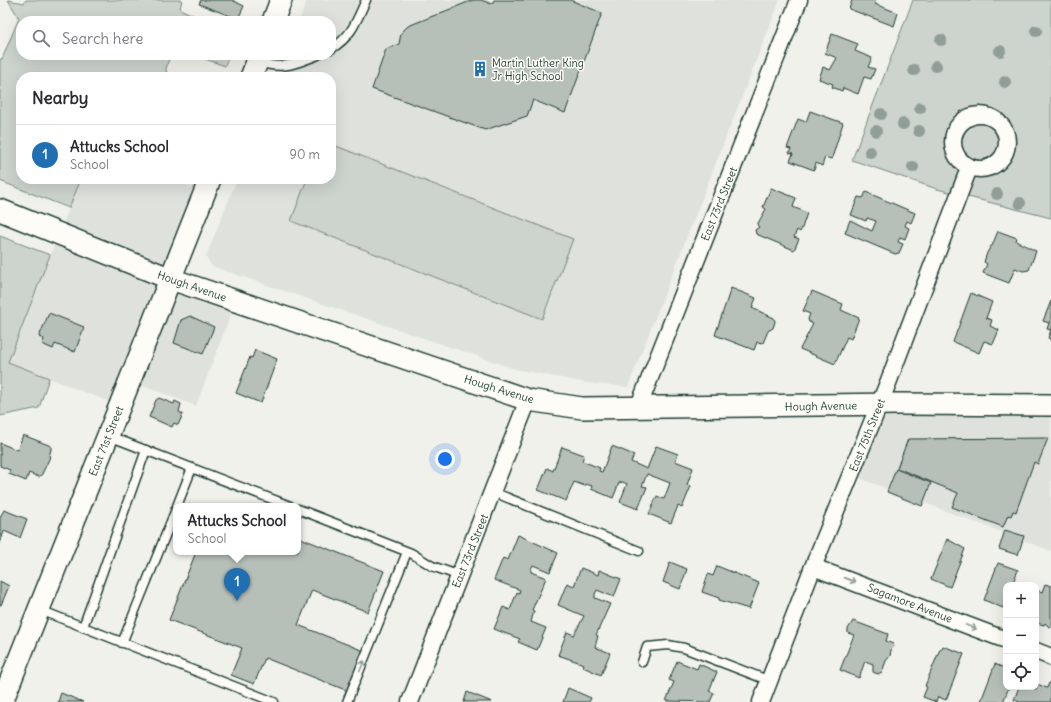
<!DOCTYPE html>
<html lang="en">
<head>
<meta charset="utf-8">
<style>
  body { margin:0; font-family:Delius,sans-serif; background:#f7f7f7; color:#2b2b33 }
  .controls { position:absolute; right:12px; bottom:12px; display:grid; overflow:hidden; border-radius:8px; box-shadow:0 4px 16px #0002 }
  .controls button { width:36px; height:36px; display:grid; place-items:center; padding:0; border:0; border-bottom:1px solid #e1e1e2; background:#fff; color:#2b2b33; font:20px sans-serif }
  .you { position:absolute; left:445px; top:459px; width:14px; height:14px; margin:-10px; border:3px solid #fff; border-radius:50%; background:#1a73e8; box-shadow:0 0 0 6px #1a73e833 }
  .badge { display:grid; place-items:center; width:26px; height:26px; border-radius:50%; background:#1f6fb2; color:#fff; font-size:13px; font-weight:700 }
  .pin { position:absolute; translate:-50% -33px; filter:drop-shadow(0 1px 2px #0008) }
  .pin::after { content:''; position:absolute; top:21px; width:14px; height:12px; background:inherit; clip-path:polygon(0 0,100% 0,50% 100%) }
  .popup { position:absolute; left:173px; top:503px; width:128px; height:52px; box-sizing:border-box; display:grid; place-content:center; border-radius:8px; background:#fff; filter:drop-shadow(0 1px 3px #0005); font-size:13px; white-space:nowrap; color:#7c7c81 }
  .popup b { font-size:15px; color:#2b2b33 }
  .popup::after { content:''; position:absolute; left:50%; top:100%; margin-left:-8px; border:8px solid transparent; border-top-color:#fff }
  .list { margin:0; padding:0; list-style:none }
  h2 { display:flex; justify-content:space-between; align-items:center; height:52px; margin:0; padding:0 16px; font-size:17px }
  h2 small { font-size:13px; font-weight:400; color:#7c7c81 }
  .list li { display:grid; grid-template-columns:26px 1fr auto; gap:12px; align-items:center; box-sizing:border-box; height:60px; padding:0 16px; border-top:1px solid #e1e1e2 }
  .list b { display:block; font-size:15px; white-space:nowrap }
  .list p { margin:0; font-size:13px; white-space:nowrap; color:#7c7c81 }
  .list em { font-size:13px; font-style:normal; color:#7c7c81 }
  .icon { flex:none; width:22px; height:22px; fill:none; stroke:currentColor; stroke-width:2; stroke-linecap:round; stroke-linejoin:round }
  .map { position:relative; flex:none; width:1051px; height:702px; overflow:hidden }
  .search { position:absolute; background:#fff; box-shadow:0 4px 16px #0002; left:16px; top:16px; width:320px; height:44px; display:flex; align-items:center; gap:10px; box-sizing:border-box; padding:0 14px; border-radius:16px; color:#7c7c81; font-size:15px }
  .panel { position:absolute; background:#fff; box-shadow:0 4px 16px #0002; left:16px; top:72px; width:320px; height:112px; border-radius:16px }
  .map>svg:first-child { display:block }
  .built { fill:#dfe2dc }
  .green { fill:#cdd3cd; stroke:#768880 }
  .building { fill:#b6bfb8; stroke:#1f3d34 }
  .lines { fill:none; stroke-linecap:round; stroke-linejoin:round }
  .service-casing { stroke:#1f3d34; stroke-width:11 }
  .minor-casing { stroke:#1f3d34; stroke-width:19 }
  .tertiary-casing { stroke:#1f3d34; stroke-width:24 }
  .service { stroke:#fdfcf7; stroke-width:8 }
  .minor { stroke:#fdfcf7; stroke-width:16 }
  .tertiary { stroke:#fdfcf7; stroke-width:21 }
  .tree { fill:#909e97 }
  .oneway { stroke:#8e9c96 }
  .labels { text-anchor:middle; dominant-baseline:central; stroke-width:3; stroke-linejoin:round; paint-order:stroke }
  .poi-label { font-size:11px; fill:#1f3d34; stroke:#fdfcf7; text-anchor:start }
  .street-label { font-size:11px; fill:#1f3d34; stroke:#fdfcf7 }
</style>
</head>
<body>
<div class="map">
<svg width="1051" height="702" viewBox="0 0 1051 702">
  <rect width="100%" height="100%" fill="#f0f1eb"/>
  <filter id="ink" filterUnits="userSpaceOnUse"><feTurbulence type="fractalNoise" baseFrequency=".025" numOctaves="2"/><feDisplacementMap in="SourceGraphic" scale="8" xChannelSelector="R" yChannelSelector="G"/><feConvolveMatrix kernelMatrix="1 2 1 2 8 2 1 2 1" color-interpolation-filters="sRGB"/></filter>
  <g filter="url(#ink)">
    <g class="built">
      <path d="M307,0H780L628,387L586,383L515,369L211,266L206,256L237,179H331V77H277L285,55H331V21H299Z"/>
      <path d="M81,179H172L205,193L171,279L236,301L196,406L130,381L120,406L7,362Z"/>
      <path d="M879,405H1051V551L851,475Z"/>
    </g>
    <g class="green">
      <path d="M8,0L24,3L26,0H182L180,9L206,21H21V55H170L166,69L167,77H21V179H81L69,208L0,181V59H2L19,18Z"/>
      <path d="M913,0H1051V218L937,189L852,160Z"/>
      <path d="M194,55H229L225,66Z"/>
      <path d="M331,144L573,239L542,319L291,221L307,179H331Z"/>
      <path d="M0,236L50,255L8,362L49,378L39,408L0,416Z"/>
    </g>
    <g class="building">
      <path d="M201,0H232L244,6L238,19L199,4Z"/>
      <path d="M473,0H481L492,4L494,0H570L602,13L565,113L533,100L527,116L485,130L372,89L386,49L399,44L401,33L408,26Z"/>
      <path d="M852,0H876L875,4L898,13L894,26L849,9Z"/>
      <path d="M832,34L858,44L855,51L872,58L868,67L875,69L871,79L864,77L858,94L843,88L842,91L832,87L833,84L819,79L823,67L830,70L837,58L825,53Z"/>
      <path d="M810,111L843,123L832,158L831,159L825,157L822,166L816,163L814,170L790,161L793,154L789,153L791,149L787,148L798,119L806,122Z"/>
      <path d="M771,188L796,198L793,207L807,213L802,228L800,232L797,230L794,237L799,239L794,250L756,234L755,230L759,227L757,225L766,209L763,207Z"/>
      <path d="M866,192L915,213L911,223L907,221L905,226L909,228L905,239L900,237L898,242L903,244L899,253L895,254L845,233L850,220L872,231L876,221L867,218L866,221L851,215L858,197L863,198Z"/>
      <path d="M998,231L1017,238L1016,241L1036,251L1029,270L1023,271L1015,268L1009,283L983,273L987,264L984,262L987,253L991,246H992Z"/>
      <path d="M731,288L756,298L752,308L774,318L775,322L773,328L768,331L763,343L757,342L754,350L715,335Z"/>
      <path d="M812,291L843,304L841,310L859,318L851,339L847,337L835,364L800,349L813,324L809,322L808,319L810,314L803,311Z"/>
      <path d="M971,293L992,302L986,318L992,320L990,326L999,330L993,344L984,341L979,353L953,342Z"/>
      <path d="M1051,301V340L1048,338L1051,330L1047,329L1049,323L1043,321Z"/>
      <path d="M49,313L84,327L75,352L55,344L53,349L42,344L44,339L39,337Z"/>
      <path d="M190,316L214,327L203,354L174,343L181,320Z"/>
      <path d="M255,350L277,359L261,403L236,393L250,357L252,358Z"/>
      <path d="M159,398L174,404L175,401L181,404L179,412L183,414L178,425L174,423L172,427L149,417L156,400Z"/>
      <path d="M23,435L51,446V449L49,457H50L41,476L40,475L39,477L29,473L26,481L9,474L10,470L0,466V443L17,450Z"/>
      <path d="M1048,438L1038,464L1034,462L1016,512L1013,511L1011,516L1008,515L1003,527L952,507L958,493L897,468L908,439Z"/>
      <path d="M612,446L634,455L631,462L647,469L656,446L678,454L675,461L693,468L687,485L691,486L682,508L678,506L671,523L649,514L657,496L664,499L670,483L647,474L642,486L647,487L638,509L620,502L627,484L623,482L619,483L613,498L591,489L592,486L586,484L585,486L574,482L566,501L538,490L547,468L553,471L562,447L584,455L582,461L600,468L599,471L602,472Z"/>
      <path d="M896,469L931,483L922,506L887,492Z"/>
      <path d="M4,510L27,519L20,538L4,531L0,544V517Z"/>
      <path d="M1005,530L1024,536L1018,555L999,549Z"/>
      <path d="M518,535L558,553L550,572L533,565L531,569V572L546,578L532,610L534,611L531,622L546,628L537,650L518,642L520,639L494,629L503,607L510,610L517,592L519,593L520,590L494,580L503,558L508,560Z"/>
      <path d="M298,537L384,571L368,612L312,590L298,625L364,651L348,691L265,658L254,684L231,675L242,648L169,620L196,552H298Z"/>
      <path d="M947,539L965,549L950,587L931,579Z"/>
      <path d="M670,562L687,569L680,589L663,582Z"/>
      <path d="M998,563L1018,570L1012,585H1006V600L1003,608L984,600Z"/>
      <path d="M717,566L759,583L749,609L719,600V598L702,592L708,574L713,576Z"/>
      <path d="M581,568L598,575L599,570L621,579L614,597L597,590L595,594V598L610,604L596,635L598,636L595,647L610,653L601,675L583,667L584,664L558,655L567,632L574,635L584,616L558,605L567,583L574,586Z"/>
      <path d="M0,581L9,586L1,605H0Z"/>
      <path d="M1045,584L1051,586V626L1049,627L1045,623L1044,625L1036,623V590L1042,592Z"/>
      <path d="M853,621L888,634L886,641L893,644L894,647L891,650L890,656L886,661L882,672L878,674L873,672V664L865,661L859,678L840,670L854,635L848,633V629Z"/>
      <path d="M943,646L964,654L946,700L938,697L936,702L923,697L927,687L925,686L940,649L941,650Z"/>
      <path d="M677,661L697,669L699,664L717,672L709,691L714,693L710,702L666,701L674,682L669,680Z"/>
      <path d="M995,664L1006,669V687H1009L1003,702H982L981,701Z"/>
      <path d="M1049,683H1051V702H1020L1014,700L1019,687L1036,689L1037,684L1047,688Z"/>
      <path d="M568,688L591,698L589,702H563Z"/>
      <path d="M467,692L492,702H464Z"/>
      <path d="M61,693L83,702H58Z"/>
    </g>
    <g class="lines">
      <defs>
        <g id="service">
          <path d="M331,49C352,36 356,22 366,0"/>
          <path d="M258,62C284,70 294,64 318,55"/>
          <path d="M109,436L290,506"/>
          <path d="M493,492L639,551"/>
          <path d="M177,506L192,468"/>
          <path d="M298,509L411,553L432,566L460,576"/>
          <path d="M40,610L274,702"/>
          <path d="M83,627L146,450"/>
          <path d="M122,643L176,509"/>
          <path d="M642,662L647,647L668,645L684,648L770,681"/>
          <path d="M347,702L407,552"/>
        </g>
        <g id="minor">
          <circle cx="980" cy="142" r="27"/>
          <path d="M638,408L799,0"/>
          <path d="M813,567L1006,640"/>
          <path d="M1036,651L1051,657"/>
          <path d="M410,702L528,400"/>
          <path d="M761,702L813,567L888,383L969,168"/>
        </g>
        <g id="tertiary">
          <path d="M273,21L281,0"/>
          <path d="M251,77L260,55"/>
          <path d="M0,210L171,279L528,400L582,408L899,404L1051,405"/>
          <path d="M2,702L210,179"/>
        </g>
      </defs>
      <use href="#service" class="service-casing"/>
      <use href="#minor" class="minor-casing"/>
      <use href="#tertiary" class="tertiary-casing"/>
      <use href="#service" class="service"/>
      <use href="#minor" class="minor"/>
      <use href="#tertiary" class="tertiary"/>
    </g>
    <g class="tree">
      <circle cx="1036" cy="31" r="6"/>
      <circle cx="941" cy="40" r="6"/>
      <circle cx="1000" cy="51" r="6"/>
      <circle cx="936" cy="66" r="6"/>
      <circle cx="914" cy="70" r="6"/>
      <circle cx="1005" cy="82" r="6"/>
      <circle cx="920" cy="108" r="6"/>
      <circle cx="881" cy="114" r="6"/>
      <circle cx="903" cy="124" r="6"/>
      <circle cx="876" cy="131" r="6"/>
      <circle cx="919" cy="131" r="6"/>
      <circle cx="870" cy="152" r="6"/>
      <circle cx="913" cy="167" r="6"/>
      <circle cx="997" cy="194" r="6"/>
      <circle cx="1020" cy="203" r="6"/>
    </g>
    <defs><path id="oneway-shaft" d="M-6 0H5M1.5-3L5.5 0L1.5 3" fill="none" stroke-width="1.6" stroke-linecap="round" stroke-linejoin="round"/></defs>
    <g class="oneway">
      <use href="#oneway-shaft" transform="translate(850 580) rotate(21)"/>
      <use href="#oneway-shaft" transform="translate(971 627) rotate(21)"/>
      <use href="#oneway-shaft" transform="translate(362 666) rotate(-68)"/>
    </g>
  </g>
  <defs>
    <symbol id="building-bare" viewBox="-9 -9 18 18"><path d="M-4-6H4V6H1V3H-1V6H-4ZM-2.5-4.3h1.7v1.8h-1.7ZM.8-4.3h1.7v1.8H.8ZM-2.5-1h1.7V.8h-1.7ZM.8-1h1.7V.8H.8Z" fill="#1f6fb2" stroke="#fdfcf7" stroke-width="2.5" paint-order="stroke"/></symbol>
  </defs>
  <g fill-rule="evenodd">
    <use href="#building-bare" x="469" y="58" width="22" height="22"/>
  </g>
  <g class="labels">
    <g class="poi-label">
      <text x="492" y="63">Martin Luther King<tspan x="492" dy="13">Jr High School</tspan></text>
    </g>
    <g class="street-label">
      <text transform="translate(719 204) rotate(-68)">East 73rd Street</text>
      <text transform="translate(192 286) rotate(19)">Hough Avenue</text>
      <text transform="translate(499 389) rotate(17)">Hough Avenue</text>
      <text transform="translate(821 406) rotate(-1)">Hough Avenue</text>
      <text transform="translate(867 435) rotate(-68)">East 75th Street</text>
      <text transform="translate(106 441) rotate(-68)">East 71st Street</text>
      <text transform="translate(470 551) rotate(-68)">East 73rd Street</text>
      <text transform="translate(910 603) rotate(21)">Sagamore Avenue</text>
    </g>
  </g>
</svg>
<div class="controls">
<button>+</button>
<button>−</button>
<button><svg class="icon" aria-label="locate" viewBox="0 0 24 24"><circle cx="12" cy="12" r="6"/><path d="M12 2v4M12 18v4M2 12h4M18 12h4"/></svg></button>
</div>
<div class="you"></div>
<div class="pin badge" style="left:237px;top:601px">1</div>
<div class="popup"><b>Attucks School</b>School</div>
<div class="search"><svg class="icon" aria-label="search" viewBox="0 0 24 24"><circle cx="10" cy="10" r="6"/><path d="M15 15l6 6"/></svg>Search here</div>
<section class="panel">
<h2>Nearby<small></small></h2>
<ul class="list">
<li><span class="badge">1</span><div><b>Attucks School</b><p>School</p></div><em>90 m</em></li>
</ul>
</section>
</div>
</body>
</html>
